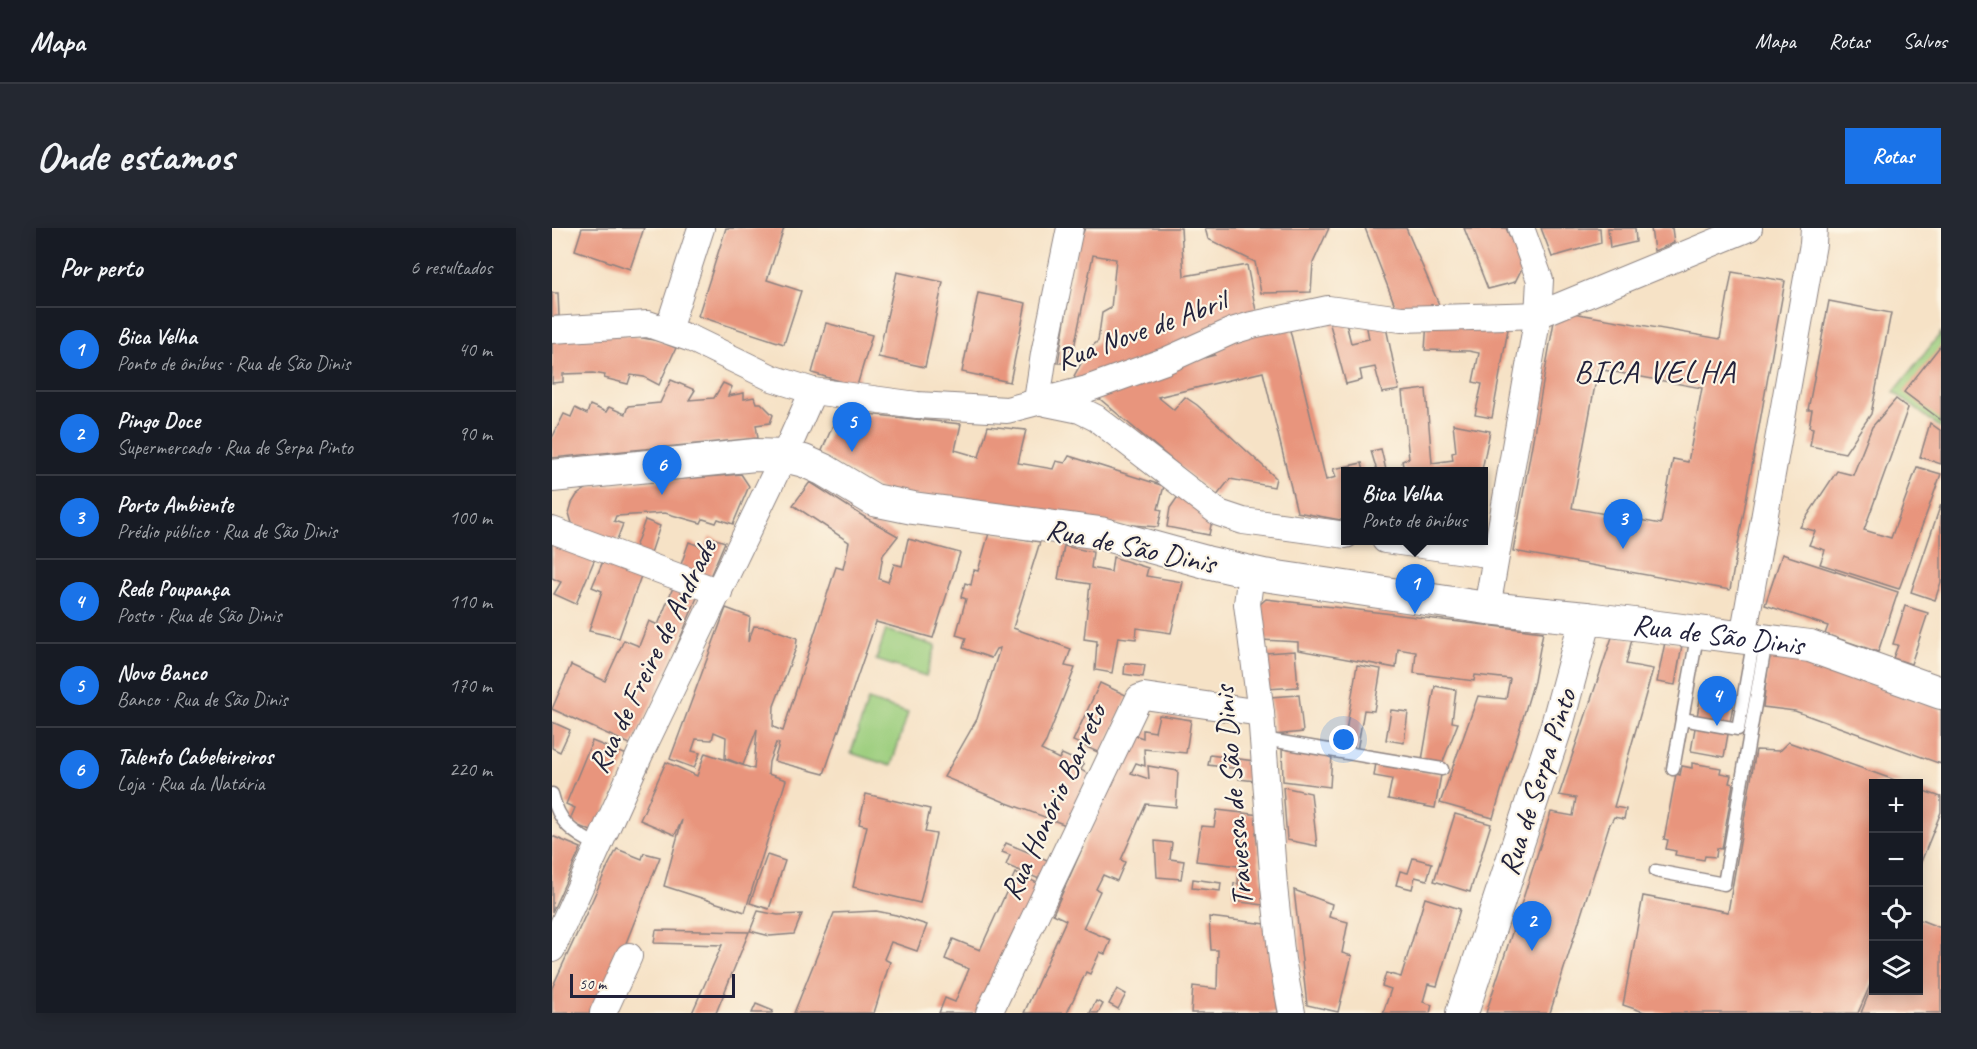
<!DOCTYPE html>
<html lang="pt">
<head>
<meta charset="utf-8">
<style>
  body { margin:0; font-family:Caveat,sans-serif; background:#242831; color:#f1f3f6 }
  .controls { position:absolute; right:18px; bottom:18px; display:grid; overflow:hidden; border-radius:0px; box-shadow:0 3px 15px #0003 }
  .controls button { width:54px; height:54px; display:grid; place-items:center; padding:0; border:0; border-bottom:2px solid #363941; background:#171b24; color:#f1f3f6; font:30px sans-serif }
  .scale { position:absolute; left:18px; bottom:15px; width:165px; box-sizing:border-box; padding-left:6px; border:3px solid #22223b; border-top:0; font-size:16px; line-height:21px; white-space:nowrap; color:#22223b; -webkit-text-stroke:4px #fcf5e5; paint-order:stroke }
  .you { position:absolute; left:792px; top:512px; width:21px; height:21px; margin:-15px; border:4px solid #fff; border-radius:50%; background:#1a73e8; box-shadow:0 0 0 9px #1a73e833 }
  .badge { display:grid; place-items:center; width:39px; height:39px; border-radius:50%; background:#1a73e8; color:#fff; font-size:20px; font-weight:700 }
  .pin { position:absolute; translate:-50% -50px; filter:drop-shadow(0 2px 3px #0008) }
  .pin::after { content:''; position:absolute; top:32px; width:21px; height:18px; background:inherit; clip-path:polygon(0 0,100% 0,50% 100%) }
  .popup { position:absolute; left:789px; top:239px; width:147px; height:78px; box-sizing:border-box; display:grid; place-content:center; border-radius:0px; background:#171b24; filter:drop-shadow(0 2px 4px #0005); font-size:20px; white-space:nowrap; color:#9ea1a6 }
  .popup b { font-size:22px; color:#f1f3f6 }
  .popup::after { content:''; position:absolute; left:50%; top:100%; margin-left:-12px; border:12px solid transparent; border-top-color:#171b24 }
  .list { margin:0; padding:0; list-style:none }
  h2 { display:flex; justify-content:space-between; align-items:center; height:78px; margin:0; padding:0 24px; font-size:26px }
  h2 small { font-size:20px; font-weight:400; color:#9ea1a6 }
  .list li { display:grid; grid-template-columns:39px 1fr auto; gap:18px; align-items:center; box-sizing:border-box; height:84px; padding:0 24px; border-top:2px solid #363941 }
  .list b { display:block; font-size:22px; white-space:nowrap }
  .list p { margin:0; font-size:20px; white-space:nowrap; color:#9ea1a6 }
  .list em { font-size:20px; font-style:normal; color:#9ea1a6 }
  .icon { flex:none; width:33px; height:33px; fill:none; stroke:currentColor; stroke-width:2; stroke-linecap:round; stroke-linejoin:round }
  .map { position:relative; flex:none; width:1389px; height:785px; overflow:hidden; border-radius:0px }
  header { display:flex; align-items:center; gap:36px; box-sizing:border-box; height:84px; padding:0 30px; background:#171b24; border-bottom:2px solid #363941 }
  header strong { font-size:28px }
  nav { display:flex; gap:33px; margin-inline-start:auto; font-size:21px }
  .intro { display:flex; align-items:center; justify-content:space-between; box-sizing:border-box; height:144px; padding:0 36px }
  h1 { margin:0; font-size:42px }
  .button { padding:15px 27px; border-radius:0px; background:#1a73e8; color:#fff; font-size:21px; font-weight:700 }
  main { display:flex; gap:36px; padding:0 36px }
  aside { flex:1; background:#171b24; border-radius:0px; box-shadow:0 3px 15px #0003 }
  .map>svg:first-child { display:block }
  .green { fill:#9cce7e; stroke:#5f785c; stroke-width:1.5 }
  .building { fill:#e8957d; fill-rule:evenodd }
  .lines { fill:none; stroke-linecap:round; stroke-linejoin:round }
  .service-casing { stroke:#8c8280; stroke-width:15 }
  .minor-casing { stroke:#8c8280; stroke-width:28 }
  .tertiary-casing { stroke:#8c8280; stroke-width:34 }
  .service { stroke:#fff; stroke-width:12 }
  .minor { stroke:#fff; stroke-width:26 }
  .tertiary { stroke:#fff; stroke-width:32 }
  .labels { text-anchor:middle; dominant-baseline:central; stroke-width:4.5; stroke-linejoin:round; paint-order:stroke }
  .street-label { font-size:30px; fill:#22223b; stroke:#fcf5e5 }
  .neighbourhood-label { font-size:32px; letter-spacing:1.5px; fill:#22223b; stroke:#fcf5e5 }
</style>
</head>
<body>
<header>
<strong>Mapa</strong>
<nav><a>Mapa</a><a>Rotas</a><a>Salvos</a></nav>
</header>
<div class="intro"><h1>Onde estamos</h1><a class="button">Rotas</a></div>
<main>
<aside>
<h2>Por perto<small>6 resultados</small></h2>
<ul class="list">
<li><span class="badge">1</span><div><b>Bica Velha</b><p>Ponto de ônibus · Rua de São Dinis</p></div><em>40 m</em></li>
<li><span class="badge">2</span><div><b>Pingo Doce</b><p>Supermercado · Rua de Serpa Pinto</p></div><em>90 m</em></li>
<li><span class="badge">3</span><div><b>Porto Ambiente</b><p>Prédio público · Rua de São Dinis</p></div><em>100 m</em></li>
<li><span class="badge">4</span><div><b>Rede Poupança</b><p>Posto · Rua de São Dinis</p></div><em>110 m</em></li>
<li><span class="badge">5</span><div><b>Novo Banco</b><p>Banco · Rua de São Dinis</p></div><em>170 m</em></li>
<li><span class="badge">6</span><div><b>Talento Cabeleireiros</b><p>Loja · Rua da Natária</p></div><em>220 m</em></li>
</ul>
</aside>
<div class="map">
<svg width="1389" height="785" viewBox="0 0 1389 785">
  <rect width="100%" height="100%" fill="#fcf5e5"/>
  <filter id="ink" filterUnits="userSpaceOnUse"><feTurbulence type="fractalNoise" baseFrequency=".0167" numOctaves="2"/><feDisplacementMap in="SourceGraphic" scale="12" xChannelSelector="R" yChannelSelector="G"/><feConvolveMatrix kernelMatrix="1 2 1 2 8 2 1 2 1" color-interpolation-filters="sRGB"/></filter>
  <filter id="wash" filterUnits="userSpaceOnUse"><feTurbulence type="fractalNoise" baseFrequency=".008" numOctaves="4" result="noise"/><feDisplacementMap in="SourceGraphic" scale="24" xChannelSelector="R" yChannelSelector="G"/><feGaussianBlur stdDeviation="1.35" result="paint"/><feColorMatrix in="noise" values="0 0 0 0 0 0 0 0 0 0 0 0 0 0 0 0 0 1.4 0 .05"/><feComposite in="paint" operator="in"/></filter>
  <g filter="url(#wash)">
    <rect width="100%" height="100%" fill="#f6e2c6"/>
    <g class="green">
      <path d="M1389,105V200L1342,164Z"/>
      <path d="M334,402L384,418L374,448L324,432Z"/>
      <path d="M316,472L356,485L339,538L299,525Z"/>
    </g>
    <g id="blocks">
      <g class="building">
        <path d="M30,0H92L78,41L23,22Z"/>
        <path d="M174,0H232L215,52L249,63L232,116L146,88Z"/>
        <path d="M533,0H629L632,48L695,37L705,88L527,156L522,148L537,121L546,113L550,85L559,80L564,31L541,27L522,120L515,135H506L525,19Z"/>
        <path d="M653,0H777L761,35L759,64L709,65L703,34L656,11Z"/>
        <path d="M813,0H854L888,79L844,80Z"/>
        <path d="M912,0H954L971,38L963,54L936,61Z"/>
        <path d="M989,0H1048L1049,15L1000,29Z"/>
        <path d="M1056,0H1083L1084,14L1058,20Z"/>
        <path d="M1099,0H1120L1122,15L1102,23Z"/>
        <path d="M345,44L391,54L373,139L326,129Z"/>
        <path d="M1180,44L1233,53L1178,362L961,323L1004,82L1168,111ZM1046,141L1150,160L1136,234L1121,231L1109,296L1020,280Z"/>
        <path d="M0,65H6L7,88L0,89Z"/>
        <path d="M426,65L474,75L458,154L410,144Z"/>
        <path d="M1277,73L1339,85L1319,186L1293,225L1258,218L1261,200L1257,199L1260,182H1256Z"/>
        <path d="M776,89L793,91L799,115L817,111L814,95L833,94L847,162L830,165L823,139L808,142L810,152L794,156Z"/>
        <path d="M875,93H911L956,101L940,190L923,187L930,156L921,154L927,125L917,123L873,122Z"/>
        <path d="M736,94L774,252L784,249L781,241L810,235L812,243H794V293L745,284L711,144L606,169L622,182L633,169L645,177L724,250L722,259L678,251L664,269L542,166L592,146L663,127L659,116Z"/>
        <path d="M274,95L320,107L305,158L260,145Z"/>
        <path d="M64,105L107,113L124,120L107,157L92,149L79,147L76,156L52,150L53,147L41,145L11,146V154L0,155V110Z"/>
        <path d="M1389,117V192L1352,164Z"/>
        <path d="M119,152L143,162L137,172L162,170L171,155L180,159L176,168L192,165V171L202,169L204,175H209L221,187L218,195L204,197L206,210L0,230V210L12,186L19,189L23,180L35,186L38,177L54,184L57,179L73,186L76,178L108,175Z"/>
        <path d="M874,161L880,235L901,232L900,225L904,224L901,196L938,203L930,242L852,243L850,233L857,230L850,164Z"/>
        <path d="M1344,171L1356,180L1312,302L1339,310L1365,239L1389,246L1347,361L1268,336L1273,322L1257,317L1263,303L1248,299L1285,243L1301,247L1320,199Z"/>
        <path d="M287,183L409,196L403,222L427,229L436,198L474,202L466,235L501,241L504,233L513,235L517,228L612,258L606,281L610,282L606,299L541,294L332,264L269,225Z"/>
        <path d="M1378,195L1389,203V236L1368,229Z"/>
        <path d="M829,221L834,242L825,243L819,223Z"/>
        <path d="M189,246L197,258L181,296L166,291L164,295L151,291L149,295L113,285L64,288L62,293L71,296L63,317L29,305L20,295L17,285L20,275L25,267L37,259Z"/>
        <path d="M258,254L314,290L346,308L331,327L327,351L336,354L342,336L350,338L356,311L408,325L381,410L324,394L272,546L222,533L227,516L224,515L217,534L216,546L234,552L193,684L112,658L130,592L123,607L88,592L114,534L145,548L153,525L202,541L205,501L191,537L173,530L174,509L162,504L160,512L144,511L140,523L148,525L142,540L118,531L174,380L198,389L196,414L202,398L215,399L245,410L244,420L222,478L221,499L231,503L284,339L291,341L297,314L241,277Z"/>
        <path d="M627,267L660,292L657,307L615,299L618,280Z"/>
        <path d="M1389,276V354L1383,372L1359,364Z"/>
        <path d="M93,292L108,298L97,331L81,325Z"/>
        <path d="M437,305L488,314L461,400L519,421L513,438L523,440L494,514L489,522L507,531L510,526L532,536L529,542L538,547L514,597L455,575L392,549L425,491L448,420L444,421L439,430L411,420L414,410L404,407L414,371L409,369L413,355L419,357L422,342L426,343Z"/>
        <path d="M158,309L173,314L156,353L127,342L137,314L153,320Z"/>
        <path d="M0,311L44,328L24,376L2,366L9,354L0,350Z"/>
        <path d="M512,318L541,324L539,340L559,344L561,329L596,340L594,348L631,354L619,405L585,400L584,411L566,409L560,445L543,442L545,413L532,411L538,356L506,351Z"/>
        <path d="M1230,326L1346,364L1326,424L1273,406L1276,398L1213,377Z"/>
        <path d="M52,331L90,345L67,410L37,403L50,363L40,359Z"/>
        <path d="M122,357L146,367L119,433L80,517L0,481L19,437L53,453L72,412L87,418L97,393L106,397Z"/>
        <path d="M714,371L991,404L982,453L941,590L888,575L926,468L954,471L958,451L923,447L922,453L862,445L864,424L846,421L844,440L746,422V414L710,412L706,378Z"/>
        <path d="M1353,378L1376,385L1359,436L1341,430L1346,417L1341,416Z"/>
        <path d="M1060,409L1080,411L1074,436L1101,441L1062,579L1074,581L1072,591L1062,589L1057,598L998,785H934L999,584L1021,588L1024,570L1007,567Z"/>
        <path d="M1113,414L1130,417L1123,457L1105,454Z"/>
        <path d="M743,423L746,459L715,461L713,425Z"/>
        <path d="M1217,428L1251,431L1389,481V536L1243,483L1211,479Z"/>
        <path d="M573,435L593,437L591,449L572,446Z"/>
        <path d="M805,437L829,441L822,483L812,482L805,523L791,521Z"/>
        <path d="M548,455L576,468L550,526L521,513Z"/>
        <path d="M883,458L904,462L900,494L906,495L890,536L870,532Z"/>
        <path d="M1150,460L1183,466L1172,529L1139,523Z"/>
        <path d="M747,467L751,504L722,507L718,469Z"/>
        <path d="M839,482L856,484L852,515L834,512Z"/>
        <path d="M607,487L639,492L634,525L592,521L593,538L584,535L579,545L597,551L596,538L626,543L624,579L594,576L569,632L573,634L565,653L551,647L544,661L548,663L531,700L559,712L553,726L548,724L538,746L534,744L515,785H472L514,692L501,686L557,560L582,507L591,510V502L603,504Z"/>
        <path d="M0,494L18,502L8,524L0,520Z"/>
        <path d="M40,513L75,527L44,605L17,594L23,580L14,576Z"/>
        <path d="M1236,514L1351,555H1322V748L1306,785H1095L1071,777L1091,668L1176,684L1204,522L1227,523Z"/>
        <path d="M730,519L780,527L778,559L731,553Z"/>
        <path d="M658,527L702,533L703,553L687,551L688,541L656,537Z"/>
        <path d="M824,535L889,547L883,580L836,571L840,551L822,548Z"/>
        <path d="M1140,535L1169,540L1168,545L1179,547L1177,555L1181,556L1170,621L1165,620L1164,629L1153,628L1152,632L1123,627L1124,623L1114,621L1116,612L1112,611L1124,546L1128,547L1130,538L1140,540Z"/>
        <path d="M731,559L759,565L765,618L735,612Z"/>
        <path d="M1366,561L1389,569V584L1367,639Z"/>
        <path d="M314,566L378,581L373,604L384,606L368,675L301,659L315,598L307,596Z"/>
        <path d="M665,582L708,587L709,604H704L708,640L712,658L711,677L681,673L682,655L686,656L687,638L644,633L649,598L662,599Z"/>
        <path d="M903,586L939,596L918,664L882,653Z"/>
        <path d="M0,608L29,620L0,684Z"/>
        <path d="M603,613L620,615L618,631L632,633L629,651L605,649Z"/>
        <path d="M454,615L500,634L492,653L454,637L458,627L450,624Z"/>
        <path d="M65,621L90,631L92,625L108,629L57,758L41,785H0V760L56,638Z"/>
        <path d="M215,627L233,633L217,681L198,675Z"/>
        <path d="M861,630L880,635L875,652L863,649L860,661L844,657L848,643L856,645Z"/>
        <path d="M463,645L490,657L429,785H387L393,770L403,774L417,741L393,731L401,711L428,722Z"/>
        <path d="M641,651L669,655L668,663L640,660Z"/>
        <path d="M742,662L780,676L777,689L796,694L790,725L800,728L786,784L755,777Z"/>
        <path d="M873,670L908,681L885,758L876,756L871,774L880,777L878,785H831L839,761L830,758L834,745L849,749Z"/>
        <path d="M206,683L226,687L250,686L242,706L218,708L198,703Z"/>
        <path d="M324,683L344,687L375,697L365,723L339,714L332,731L338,734L322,785H242L282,685Z"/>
        <path d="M657,689L714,696L726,785H639L641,758L665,761L666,722H659Z"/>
        <path d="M1366,691L1389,700V785H1309L1321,755L1322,762H1366Z"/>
        <path d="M104,702L197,704L164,785H140L170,717L102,715Z"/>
        <path d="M565,761L574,766L566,781L557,776Z"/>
        <path d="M544,773L551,776L546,785H538Z"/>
        <path d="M204,776L221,783L220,785H200Z"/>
      </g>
    </g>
  </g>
  <g filter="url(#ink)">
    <use href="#blocks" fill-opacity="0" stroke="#8c8280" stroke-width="1.5"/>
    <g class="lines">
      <defs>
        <g id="service">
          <path d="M1130,491L1186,501L1202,410"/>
          <path d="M711,511L890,541"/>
          <path d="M1121,541L1146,403"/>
          <path d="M0,566C7,595 20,605 47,618"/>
          <path d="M1104,643L1172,656L1214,413"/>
        </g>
        <g id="minor">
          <path d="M0,102L96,96L140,111L220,150L261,163L365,177L455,182L535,161L613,133L680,103L700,97L776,81L849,91L986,87L1197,0"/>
          <path d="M116,102L149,0"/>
          <path d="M485,173L492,126L518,0"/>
          <path d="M494,175L528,182L544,190L667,285L691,293L794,307"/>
          <path d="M0,302L167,364"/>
          <path d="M833,312L943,327"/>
          <path d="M699,345L695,376L709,485L722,658L730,732L740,785"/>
          <path d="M935,380L986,87L988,52L969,0"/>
          <path d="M1191,409L1261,16L1262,0"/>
          <path d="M0,721L88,526L238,215L261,163"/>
          <path d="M51,785L77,728"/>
          <path d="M437,785L587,470L592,468L709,485"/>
        </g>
        <g id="tertiary">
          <path id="s1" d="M0,248L203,227L232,228L252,233L272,242L322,272L361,280L548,305L654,334L712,347L935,380L1034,390L1258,418L1389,465"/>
          <path d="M910,785L1005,497L1034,390"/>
        </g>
      </defs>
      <use href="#service" class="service-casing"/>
      <use href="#minor" class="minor-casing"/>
      <use href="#tertiary" class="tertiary-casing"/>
      <use href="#service" class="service"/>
      <use href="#minor" class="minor"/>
      <use href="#tertiary" class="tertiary"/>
    </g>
  </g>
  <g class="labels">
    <g class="street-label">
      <text transform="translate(589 102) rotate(-20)">Rua Nove de Abril</text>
      <text transform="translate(579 318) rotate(12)">Rua de São Dinis</text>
      <text stroke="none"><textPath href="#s1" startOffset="1190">Rua de São Dinis</textPath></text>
      <text transform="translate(100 428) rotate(-64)">Rua de Freire de Andrade</text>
      <text transform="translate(985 554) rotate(-72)">Rua de Serpa Pinto</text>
      <text transform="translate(681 568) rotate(-95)">Travessa de São Dinis</text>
      <text transform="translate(501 574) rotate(-65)">Rua Honório Barreto</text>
    </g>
    <g class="neighbourhood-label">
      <text x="1103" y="143">BICA VELHA</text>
    </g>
  </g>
</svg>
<div class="controls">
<button>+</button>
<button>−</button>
<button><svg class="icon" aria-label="locate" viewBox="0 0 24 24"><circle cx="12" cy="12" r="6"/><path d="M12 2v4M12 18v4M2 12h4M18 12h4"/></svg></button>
<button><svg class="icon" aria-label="layers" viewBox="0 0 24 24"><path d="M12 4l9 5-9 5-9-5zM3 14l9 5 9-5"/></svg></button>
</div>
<div class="scale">50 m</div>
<div class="you"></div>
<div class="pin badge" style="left:863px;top:386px">1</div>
<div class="popup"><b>Bica Velha</b>Ponto de ônibus</div>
<div class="pin badge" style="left:980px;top:723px">2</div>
<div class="pin badge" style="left:1071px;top:321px">3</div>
<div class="pin badge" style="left:1165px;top:498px">4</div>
<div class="pin badge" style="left:300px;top:224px">5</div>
<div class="pin badge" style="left:110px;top:267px">6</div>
</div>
</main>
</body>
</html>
